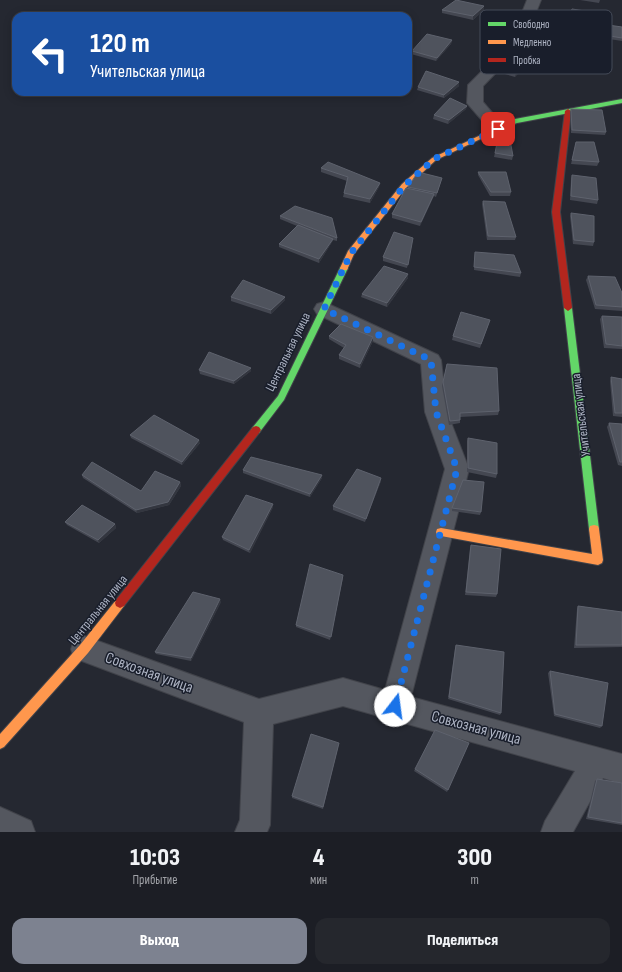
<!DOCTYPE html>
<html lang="ru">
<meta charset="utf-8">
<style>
body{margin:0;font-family:"Sofia Sans Condensed",sans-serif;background:#25272d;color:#f1f3f6;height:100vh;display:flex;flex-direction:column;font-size:15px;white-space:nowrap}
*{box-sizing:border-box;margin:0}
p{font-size:13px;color:#a0a2a7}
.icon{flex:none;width:22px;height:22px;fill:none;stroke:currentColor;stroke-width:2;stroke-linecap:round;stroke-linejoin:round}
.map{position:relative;height:832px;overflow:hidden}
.drawer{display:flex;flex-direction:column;background:#1c1e25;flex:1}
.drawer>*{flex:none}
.guide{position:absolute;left:12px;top:12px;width:400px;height:84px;border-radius:12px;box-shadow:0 2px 10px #0003,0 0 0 1px #3a3c42;background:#1a4fa0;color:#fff;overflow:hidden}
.pin{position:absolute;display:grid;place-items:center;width:34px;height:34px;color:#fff;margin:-17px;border-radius:8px;box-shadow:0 2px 6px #0006}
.me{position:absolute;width:44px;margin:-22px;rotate:15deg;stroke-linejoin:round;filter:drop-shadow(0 0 3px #0008)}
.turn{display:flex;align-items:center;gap:14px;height:84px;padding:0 12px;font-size:18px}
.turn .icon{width:52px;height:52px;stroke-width:2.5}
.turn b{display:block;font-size:28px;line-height:34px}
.eta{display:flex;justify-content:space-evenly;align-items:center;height:68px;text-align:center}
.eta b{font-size:24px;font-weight:800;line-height:28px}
.button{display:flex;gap:8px;margin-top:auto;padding:8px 12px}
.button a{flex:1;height:46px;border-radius:12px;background:#7d8290;color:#fff;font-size:16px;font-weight:800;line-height:46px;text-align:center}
.button a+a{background:#25272d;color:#f1f3f6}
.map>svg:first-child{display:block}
</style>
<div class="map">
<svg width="622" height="832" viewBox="0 0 622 832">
<rect width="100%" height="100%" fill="#252831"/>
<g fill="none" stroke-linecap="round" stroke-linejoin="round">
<defs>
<path id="street" d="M527,0H541L523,45L483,86V102L506,129L504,132L498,134L492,132L467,103L468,85L510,43Z
M324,302L438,355L441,360L447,412L469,469L411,697L622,754V784L603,778L573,832H541L545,821L575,771L343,706L273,724L270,825L267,832H235L240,820L244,722L74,658L71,649L74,640L84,636L259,699L343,678L385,690L445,469L425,412L421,364L317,314L314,309L317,304Z
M0,807L31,821L35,832H0Z"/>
<path id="fast" d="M622,99V103L517,123L502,129L499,127L515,119Z
M344,265L348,268L284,400L259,433H253L251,430L253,427L278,396L340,268Z
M568,305L572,308L599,529L598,532L594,533L590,532L589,529L564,308Z"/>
<path id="slow" d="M502,125L504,126V128L436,160L406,188L354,254L347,270H341L340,268L348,251L402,184L432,158Z
M594,525L598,526L599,529L603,560L602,563L598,565L441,536L437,535L436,532L437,529L441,528L592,554L589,529L590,526Z
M120,598L124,600L125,603L124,606L88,653L4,747L0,749V734L80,645L116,600Z"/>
<path id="jam" d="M568,109L571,111L560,212L572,308L568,311L564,308L552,212L565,111Z
M256,426L259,427L261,430L259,433L124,606L120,608L116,606L115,603L116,600L253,427Z"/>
</defs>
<use href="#street" stroke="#41434a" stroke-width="2"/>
<use href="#fast" stroke="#41434a" stroke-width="2"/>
<use href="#slow" stroke="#41434a" stroke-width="2"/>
<use href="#jam" stroke="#41434a" stroke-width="2"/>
<use href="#street" fill="#54575f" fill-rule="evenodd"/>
<use href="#fast" fill="#63d668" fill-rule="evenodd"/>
<use href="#slow" fill="#ff974d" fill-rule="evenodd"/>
<use href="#jam" fill="#b3261e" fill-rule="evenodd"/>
</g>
<path fill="#444751" d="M580,0H600L599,3Z
M484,6V10L473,20L442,13V10Z
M598,13L595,22L566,21L567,18Z
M608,25L622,27V41L609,39L607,28Z
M531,36L579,43V46L530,40Z
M452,40L451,44L436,61L411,54L412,51Z
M529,61L515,77L498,72L499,69Z
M459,86L444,98L417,90L418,87Z
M467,106L466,109L448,124L433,119L434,115Z
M571,109L606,132L605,135L571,133L570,112Z
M498,138L513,156L512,160L494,157Z
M576,142L599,162L597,166L571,164Z
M321,168L380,183L379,187L370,203L343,197L347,181L321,172Z
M478,172L511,192L510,196H490L478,175Z
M572,175L598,200L597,204L570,200L571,179Z
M442,178L436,197L434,196L420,226L392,218V214L408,187Z
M483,201L516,237L515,240H487L482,204Z
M571,213L594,242L593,246L573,244L570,216Z
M280,216L337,238V241L333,240L332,242L319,263L279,247V244L297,226L280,219Z
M413,238L407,268L383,261V257Z
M475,252L521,273L520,277L474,270Z
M408,274V278L387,307L361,297L362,294Z
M588,276L622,293V311L595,309L586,280Z
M231,297H285V300L271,314L231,301Z
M602,316L622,317V349L604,348L600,319Z
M489,323L480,348L452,340L453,336Z
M329,336L373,341L360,368L339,359V355L344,348L329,339Z
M447,364L499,411L498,415L460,417V423L449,425L442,386Z
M199,370L251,371L234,384L200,374Z
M611,377L622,379V417L613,416L610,381Z
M609,423L622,424V466L618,465L607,427Z
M130,435L200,443L182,465L131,438Z
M468,438L497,474L496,478L467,472V441Z
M243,470L322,475V478L310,497L243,473Z
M82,475L141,491L180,482L181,486L169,505L137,513L83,478Z
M381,478V481L365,522L333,510V506Z
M273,507L250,553L223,540L222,537Z
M452,508L481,512L480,515L452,511Z
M65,522L115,524L116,528L99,543L67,525Z
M471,545L497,594L496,597L465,595L470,548Z
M343,578L330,640L296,627V625Z
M221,602L191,661L156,654L155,652Z
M578,606L622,612V647L574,648L577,609Z
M456,645L501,713L500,715L448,699L455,648Z
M550,671L602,726L600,728L554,716L548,673Z
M339,743L323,809L292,798V796Z
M469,743L447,792L414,771L415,769Z
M597,779L622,783V825L586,819L595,781Z"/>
<path fill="#33363f" d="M484,6V10L473,20V16Z
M452,40L451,44L436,61L437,58Z
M530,58L529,61L515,77L516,73Z
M459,82V86L444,98V95Z
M467,106L466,109L448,124L449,120Z
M380,183L379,187L370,203V199Z
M434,194L433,197L420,226L421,222Z
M333,239L332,242L319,263V259Z
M408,274V278L387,307V303Z
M285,297V300L271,314V310Z
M373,337V341L360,368V364Z
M251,368V371L234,384V381Z
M199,440L200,443L182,465V462Z
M322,475V478L310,497V494Z
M381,478V481L365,522L366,519Z
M180,482L181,486L169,505L137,513L136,510Z
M273,504V507L250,553L249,550Z
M115,524L116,528L99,543L98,540Z
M220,599L221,602L191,661V658Z"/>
<path fill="#4f535d" stroke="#5e626d" d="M456,0L484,6L473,16L442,10Z
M572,9L598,13L596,19L567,18Z
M608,25L622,27V38L610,36Z
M427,34L452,40L437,58L412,51Z
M426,71L459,82L444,95L418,87Z
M450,98L467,106L449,120L434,115Z
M571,109L602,110L606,132L572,130Z
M498,138L510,140L513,156L495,153Z
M576,142H594L599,162L572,160Z
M328,162L380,183L370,199L344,193L348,177L321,168Z
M418,172L442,178L437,193L408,187Z
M478,172H506L511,192H491Z
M572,175L596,178L598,200L571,196Z
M406,188L434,194L421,222L392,214Z
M483,201L505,202L516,237L488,236Z
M295,206L332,218L337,238L280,216Z
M571,213L594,216V242L574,240Z
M298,225L333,239L319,259L279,244Z
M394,232L413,238L408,265L383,257Z
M475,252L514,255L521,273L474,267Z
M384,266L408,274L387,303L362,294Z
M588,276L615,277L622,293V307L596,305Z
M243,280L285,297L271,310L231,297Z
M461,312L490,320L481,344L453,336Z
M602,316L622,317V346L606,344Z
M341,324L373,337L360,364L339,355L346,345L329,336Z
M209,352L251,368L234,381L199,370Z
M447,364L497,368L499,411L460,413V420L450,421L443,382Z
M611,377L622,379V413H615Z
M154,415L199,440L182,462L130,435Z
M609,423L622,424V462H620Z
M468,438L497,443V474L468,468Z
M251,457L322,475L310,494L243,470Z
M92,462L141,491L155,471L180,482L168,502L136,510L82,475Z
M357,469L381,478L366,519L333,506Z
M463,480L484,482L481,512L452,508Z
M246,495L273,504L249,550L222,537Z
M82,505L115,524L98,540L65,522Z
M471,545L501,549L497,594L466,592Z
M310,564L343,575L331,637L296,625Z
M193,592L220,599L191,658L155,652Z
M578,606L622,612V645H576Z
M456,645L504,652L501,713L449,697Z
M550,671L608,683L602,726L555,714Z
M435,730L469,743L448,790L415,769Z
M311,734L339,743L323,807L292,796Z
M597,779L622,783V823L588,817Z"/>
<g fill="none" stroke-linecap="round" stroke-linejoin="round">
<path stroke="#1a73e8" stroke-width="7" stroke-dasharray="0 12.6" d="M395,706L457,469L436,412L431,360L324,309L351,253L404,186L434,159L498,129"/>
</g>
<g text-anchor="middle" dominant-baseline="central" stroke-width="3" stroke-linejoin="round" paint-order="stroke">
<g font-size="13" fill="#adb3c3" stroke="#191e2b">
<text transform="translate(288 352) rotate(-64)">Центральная улица</text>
<text transform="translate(581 415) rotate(-97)">Учительская улица</text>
<text transform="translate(98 610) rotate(-51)">Центральная улица</text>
</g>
<g font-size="16" fill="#adb3c3" stroke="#191e2b">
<text transform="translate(149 673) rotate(20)">Совхозная улица</text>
<text transform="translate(476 728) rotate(15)">Совхозная улица</text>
</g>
</g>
<rect x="480" y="10" width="132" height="64" rx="6" fill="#191e2b" stroke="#454b59" stroke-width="1"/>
<rect x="488" y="22" width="18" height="4" fill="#63d668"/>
<rect x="488" y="40" width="18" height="4" fill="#ff974d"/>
<rect x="488" y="58" width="18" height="4" fill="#b3261e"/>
<g font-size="11" fill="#adb3c3">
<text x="513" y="28">Свободно</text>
<text x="513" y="46">Медленно</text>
<text x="513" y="64">Пробка</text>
</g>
</svg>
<div class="pin" style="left:498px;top:129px;background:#d93025"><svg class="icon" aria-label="arrive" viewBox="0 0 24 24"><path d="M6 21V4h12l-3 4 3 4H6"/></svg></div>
<svg class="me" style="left:395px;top:706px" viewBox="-20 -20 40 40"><circle r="19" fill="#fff"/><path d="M0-13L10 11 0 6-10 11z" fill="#1a73e8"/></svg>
<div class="guide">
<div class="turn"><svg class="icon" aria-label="left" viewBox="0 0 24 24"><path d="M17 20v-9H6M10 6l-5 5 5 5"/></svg><div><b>120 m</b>Учительская улица</div></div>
</div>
</div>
<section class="drawer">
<div class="eta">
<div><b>10:03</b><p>Прибытие</p></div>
<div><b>4</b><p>мин</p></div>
<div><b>300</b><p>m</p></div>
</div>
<div class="button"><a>Выход</a><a>Поделиться</a></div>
</section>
